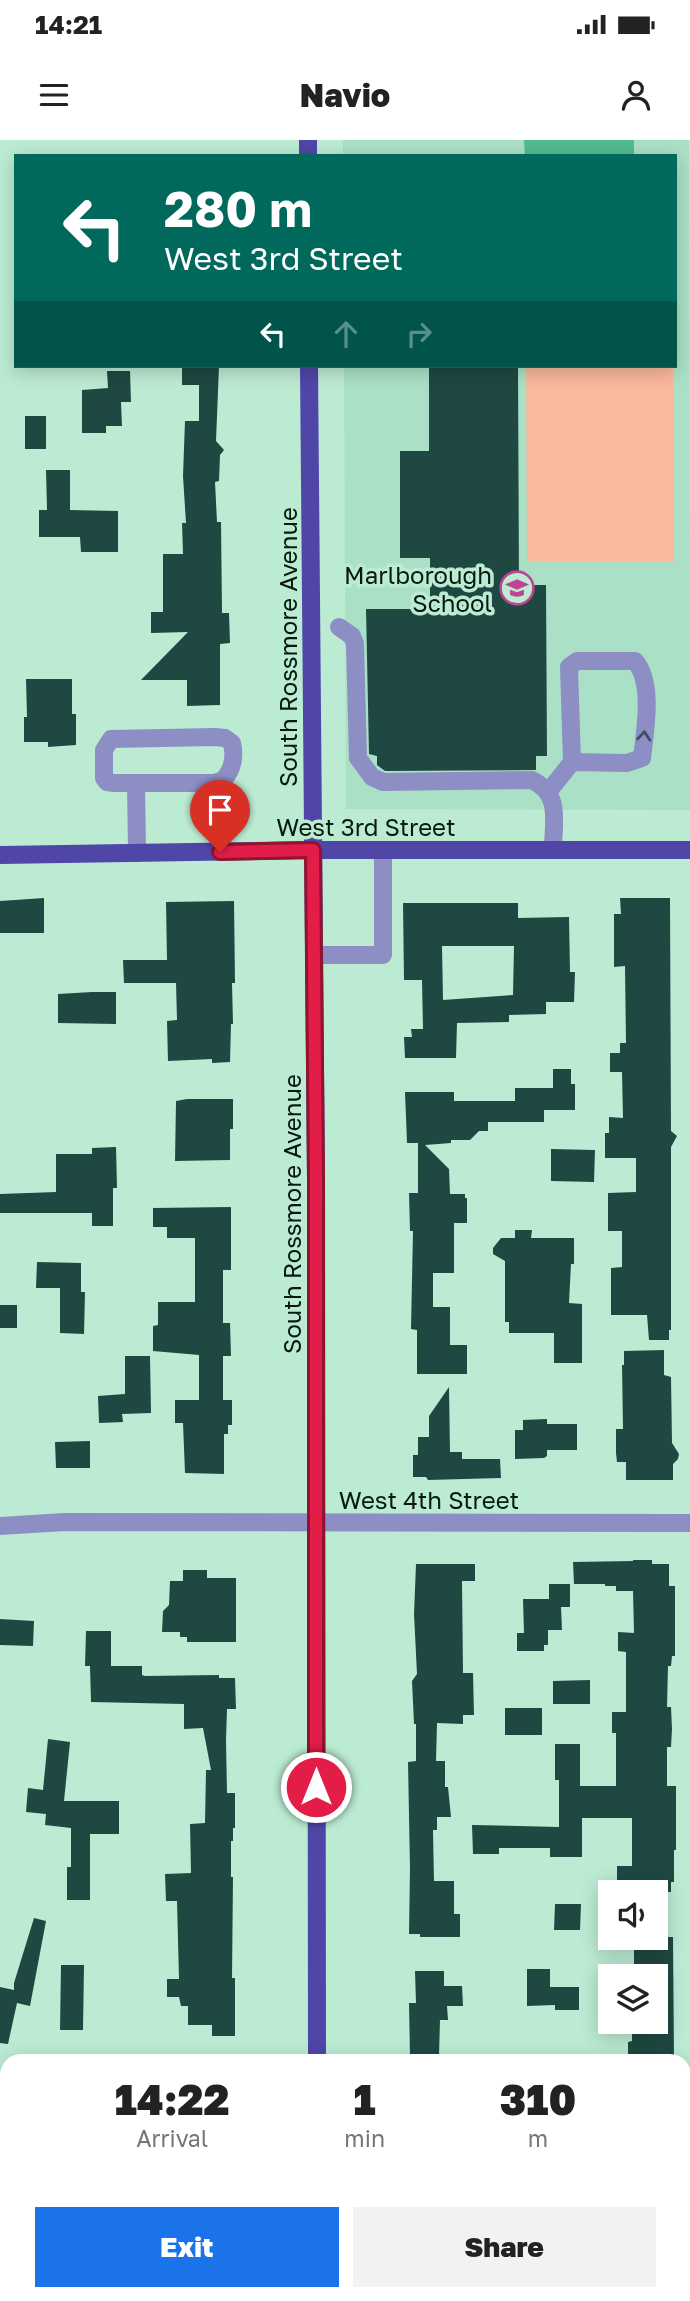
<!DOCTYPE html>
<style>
body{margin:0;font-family:"Golos Text",sans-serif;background:#f2f2f2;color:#222;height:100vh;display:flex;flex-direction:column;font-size:26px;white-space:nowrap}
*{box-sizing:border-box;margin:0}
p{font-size:23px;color:#767676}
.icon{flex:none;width:38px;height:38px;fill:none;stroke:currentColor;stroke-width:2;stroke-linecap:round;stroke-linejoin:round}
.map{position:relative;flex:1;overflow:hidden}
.panel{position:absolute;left:0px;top:1914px;width:691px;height:247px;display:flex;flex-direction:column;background:#fff;border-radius:21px 21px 0 0;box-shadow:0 4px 18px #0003}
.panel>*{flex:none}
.banner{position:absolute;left:14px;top:14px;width:663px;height:214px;border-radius:0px;box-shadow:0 4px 18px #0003;background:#00695c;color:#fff;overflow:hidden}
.tools{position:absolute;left:598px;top:1740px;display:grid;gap:14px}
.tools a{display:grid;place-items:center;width:70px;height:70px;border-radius:0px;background:#fff;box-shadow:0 4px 18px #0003;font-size:35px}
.pin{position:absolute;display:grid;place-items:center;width:60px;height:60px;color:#fff;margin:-72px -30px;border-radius:50% 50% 50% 0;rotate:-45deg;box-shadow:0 0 7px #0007}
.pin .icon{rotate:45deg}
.me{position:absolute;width:77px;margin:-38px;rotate:0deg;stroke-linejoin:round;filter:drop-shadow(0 0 5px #0008)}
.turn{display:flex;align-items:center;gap:24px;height:147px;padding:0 35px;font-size:32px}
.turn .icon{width:91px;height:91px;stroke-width:2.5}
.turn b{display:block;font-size:49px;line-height:60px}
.lanes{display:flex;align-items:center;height:66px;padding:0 35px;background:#0003;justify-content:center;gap:35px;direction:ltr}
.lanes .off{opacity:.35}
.eta{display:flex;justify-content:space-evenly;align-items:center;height:119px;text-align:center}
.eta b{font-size:42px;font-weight:800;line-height:49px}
.cta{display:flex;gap:14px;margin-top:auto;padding:14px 35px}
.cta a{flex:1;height:80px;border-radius:0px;background:#1a73e8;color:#fff;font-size:28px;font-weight:800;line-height:80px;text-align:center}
.cta a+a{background:#f2f2f2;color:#222}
.status{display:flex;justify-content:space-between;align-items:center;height:49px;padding:0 35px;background:#fff;direction:ltr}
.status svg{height:19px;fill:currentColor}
header{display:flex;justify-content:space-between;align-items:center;height:91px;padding:0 35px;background:#fff;font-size:32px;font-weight:800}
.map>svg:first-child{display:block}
</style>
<div class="status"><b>14:21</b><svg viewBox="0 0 49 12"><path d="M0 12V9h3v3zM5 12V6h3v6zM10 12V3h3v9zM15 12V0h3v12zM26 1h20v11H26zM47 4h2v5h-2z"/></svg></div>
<header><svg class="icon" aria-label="menu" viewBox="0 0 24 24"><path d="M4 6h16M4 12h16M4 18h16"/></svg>Navio<svg class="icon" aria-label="person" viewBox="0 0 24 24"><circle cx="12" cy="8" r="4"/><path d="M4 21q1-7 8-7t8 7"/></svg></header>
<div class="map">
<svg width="690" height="2161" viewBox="0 0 690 2161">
<rect width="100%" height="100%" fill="#bcebd3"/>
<path fill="#aae1c6" d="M343,0H689L690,670L346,669L344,226H676V16H343Z"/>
<path fill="#fab89d" d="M526,226H673L674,421H527Z"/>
<path fill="#52bb8f" d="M524,0H634V16H525Z"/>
<path fill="#1f4842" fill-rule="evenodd" d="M182,226H219L216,301L224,310L220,315L219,341L215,342L217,382H221L222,473H229L230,503L220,504V565L187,566V540H141L188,492L151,493V472H163V414H183L182,383H186L183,336L185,281H199V245H182Z
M429,226H518L519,445H546L547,616H536V630L385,631L377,625V616L369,614L366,469H430V418H400V311H429Z
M107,231H130L131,262H121L122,286H106V293H82V250L108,248Z
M25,276H46V309H25Z
M46,330H70V370L118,371V412H81L80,397H39V370H47Z
M26,539H72V574H76V605L48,607V602H24V577H27Z
M44,758V793H0V761Z
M620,758H670L671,991L677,996L671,1007V1190H669V1200H649L647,1175H611V1128L622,1127V1091H608V1053L636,1052V1018H605V993H609V977L623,978L622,932H610V913H620V903H626L625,826L614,827V774H621Z
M234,761L235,843H232L233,884H231L230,922L212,923V919L168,921L167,881L177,880L176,843H124L123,820H167L166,762Z
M403,763H518V778L569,777L570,832H575L574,862H546V874L509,875V882L457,883L456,918H405L404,897H412L411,889H423L422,840H404ZM442,806H514L513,855L443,860Z
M92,852H116V884L58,883V854Z
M553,929H571V944H575V970H544V982H488V991H479L470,1000H451V1003L425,1005L449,1029L450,1054H465V1058H467V1083H454V1133H433V1167H450V1205H467V1234H417V1190L411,1189L413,1091H410L409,1053H418V1003H407L405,952H454V961H515V948H553Z
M187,959H233V989H230V1020L175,1021L176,961Z
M116,1007L117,1048H113V1086H92V1073H0V1054L56,1052V1014H92V1008Z
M551,1009L595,1010L594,1042L551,1041Z
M231,1067V1130H223V1183H230L231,1216H223V1260H232V1285H228V1294H224V1334L185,1333L183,1283H175V1260H199V1215L153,1211V1186L158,1185V1162H195V1098H167V1087H153V1068Z
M515,1090H532L531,1098H574V1124H571L569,1163L582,1164V1223H554V1193H509V1182H505V1121L493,1114V1108L501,1098H515Z
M37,1122L81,1123V1152H85L84,1194L60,1193V1148H36Z
M0,1165H17V1188H0Z
M664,1210V1235L671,1237L672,1303L679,1314L678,1319L673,1324V1340H626V1322H617L616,1313V1289H623L622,1225H624V1211Z
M125,1216H150L151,1273L122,1274L123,1282L99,1283L98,1256L125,1254Z
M449,1247L450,1312H462V1319H500L501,1338L428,1340L426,1337H413V1315H418V1297H429V1276Z
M547,1279V1284H577V1310H547V1316L544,1318L515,1319V1290H523V1280Z
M90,1301V1328H56L55,1302Z
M633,1420H652V1424H669V1446H675V1516H672L671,1526H668L667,1567H671L672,1589L671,1607H667V1646H676V1710H674V1742H671V1752H617V1726H632V1678H582V1717H550V1708H499V1714H473L472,1685L559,1687V1640H555V1604H580V1646H616V1593H612V1572H626V1512L618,1511V1492L634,1493L633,1451H616V1446H605V1444H574L573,1422L633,1421Z
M416,1424H475V1441H462L463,1533H473L474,1575H463V1584L437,1583L436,1621H445V1647H448L451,1677H437V1690H433L434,1741H454V1774H460V1797H420V1794H409L410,1729L408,1622L416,1621V1584H414L412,1541L417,1534L414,1474Z
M183,1430H207V1438H236V1502H187V1497H180V1492H162L163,1471L169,1465L170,1441H183Z
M549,1444H570V1467H561L562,1490H548V1505H544V1511H517V1493H524L523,1459H549Z
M0,1479L34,1481L33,1506L0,1505Z
M86,1491H111V1526H142V1535L145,1536L219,1535V1538H235L236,1569H227L226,1600L227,1653H235V1688H233V1701H231V1737H233L232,1838H235V1896H212V1885H188V1866H181L179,1857H167V1839H179L177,1761H166L165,1734L191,1733L190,1684L205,1683L206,1630H211L203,1588L184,1589V1564L91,1562L90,1526H85Z
M590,1540V1564H553V1541Z
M505,1568H542V1595H505Z
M48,1599L70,1602L64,1661H119V1694H90V1760H67V1727H71V1688L45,1685L46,1674L26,1672L28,1648L43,1650Z
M555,1764H581L580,1790H554Z
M34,1778L46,1781L30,1866L17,1863L8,1904L0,1903V1847L14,1850V1843Z
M636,1797H673L674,1922H628V1902L632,1901V1883H656V1836H638V1831L634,1829V1799Z
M61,1825H84L83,1890H60Z
M527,1829H550V1847H579V1870H555V1865L527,1866Z
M415,1831H444V1846H462L463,1866H447L448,1880H440L439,1916H410L409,1863H416Z"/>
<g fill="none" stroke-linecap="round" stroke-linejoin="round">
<path stroke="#8d8ec4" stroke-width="18" d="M339,487L352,496L355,504L358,618L372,637L383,642L532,640C562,655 553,681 553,710
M215,597L225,598L232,603C235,616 233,630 223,640L215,643H114L107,642L104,638V610L111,599Z
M136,643L137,713
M549,651L572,622L627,623L642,618C645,591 654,543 635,521H577L569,527L572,622
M314,815H383V710
M0,1386L64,1382L690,1383
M0,2055H7
M684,2056H690"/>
<path stroke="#5046a8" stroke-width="18" d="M308,0V16
M309,226L316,1039L317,1922
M0,715L312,710H690
M304,2161L306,2154"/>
</g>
<defs><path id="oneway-chevron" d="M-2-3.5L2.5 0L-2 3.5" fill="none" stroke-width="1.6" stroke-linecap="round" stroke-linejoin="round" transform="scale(1.75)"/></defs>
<use stroke="#434e62" href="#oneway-chevron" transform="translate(644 596) rotate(-85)"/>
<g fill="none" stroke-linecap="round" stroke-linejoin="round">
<defs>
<path id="route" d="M220,712L313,710L316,1038V1647"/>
</defs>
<use href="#route" stroke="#92132f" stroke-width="18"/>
<use href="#route" stroke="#e11d48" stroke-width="12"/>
</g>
<defs>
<symbol id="school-ring" viewBox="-11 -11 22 22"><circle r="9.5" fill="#bcebd3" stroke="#be4395" stroke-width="1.5"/><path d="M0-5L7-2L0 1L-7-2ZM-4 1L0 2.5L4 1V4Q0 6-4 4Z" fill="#be4395"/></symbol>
</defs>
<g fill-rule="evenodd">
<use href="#school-ring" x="498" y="429" width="38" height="38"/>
</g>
<g text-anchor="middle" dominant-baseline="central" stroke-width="7" stroke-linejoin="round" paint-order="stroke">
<g font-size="24" fill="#071911" stroke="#bcebd3" text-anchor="end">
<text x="492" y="434">Marlborough<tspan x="492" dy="28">School</tspan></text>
</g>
<g font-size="24" fill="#071911" stroke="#bcebd3">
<text transform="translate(287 507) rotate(-90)">South Rossmore Avenue</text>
<text x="366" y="686">West 3rd Street</text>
<text transform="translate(291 1074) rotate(-90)">South Rossmore Avenue</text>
<text x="429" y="1359">West 4th Street</text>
</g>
</g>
</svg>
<div class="tools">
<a><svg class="icon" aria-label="sound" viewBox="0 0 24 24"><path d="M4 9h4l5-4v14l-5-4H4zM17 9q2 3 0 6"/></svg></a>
<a><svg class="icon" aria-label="layers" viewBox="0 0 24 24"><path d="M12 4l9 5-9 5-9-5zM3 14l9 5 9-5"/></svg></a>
</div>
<div class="pin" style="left:220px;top:712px;background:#d93025"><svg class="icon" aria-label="arrive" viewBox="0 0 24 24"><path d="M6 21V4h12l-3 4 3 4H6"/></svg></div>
<svg class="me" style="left:316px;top:1647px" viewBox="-20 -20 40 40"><circle r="17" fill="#e11d48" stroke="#fff" stroke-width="3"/><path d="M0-11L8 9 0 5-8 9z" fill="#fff"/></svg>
<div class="banner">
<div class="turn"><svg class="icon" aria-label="left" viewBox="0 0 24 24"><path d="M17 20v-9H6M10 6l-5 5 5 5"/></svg><div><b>280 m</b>West 3rd Street</div></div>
<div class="lanes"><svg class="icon" aria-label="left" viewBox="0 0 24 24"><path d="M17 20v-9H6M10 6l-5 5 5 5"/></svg><svg class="icon off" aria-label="ahead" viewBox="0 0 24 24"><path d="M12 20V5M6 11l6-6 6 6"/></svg><svg class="icon off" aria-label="right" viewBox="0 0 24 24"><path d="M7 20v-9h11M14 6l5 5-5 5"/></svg></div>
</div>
<section class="panel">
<div class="eta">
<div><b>14:22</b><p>Arrival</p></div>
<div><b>1</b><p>min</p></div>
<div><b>310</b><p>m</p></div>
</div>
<div class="cta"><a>Exit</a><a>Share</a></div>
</section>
</div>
